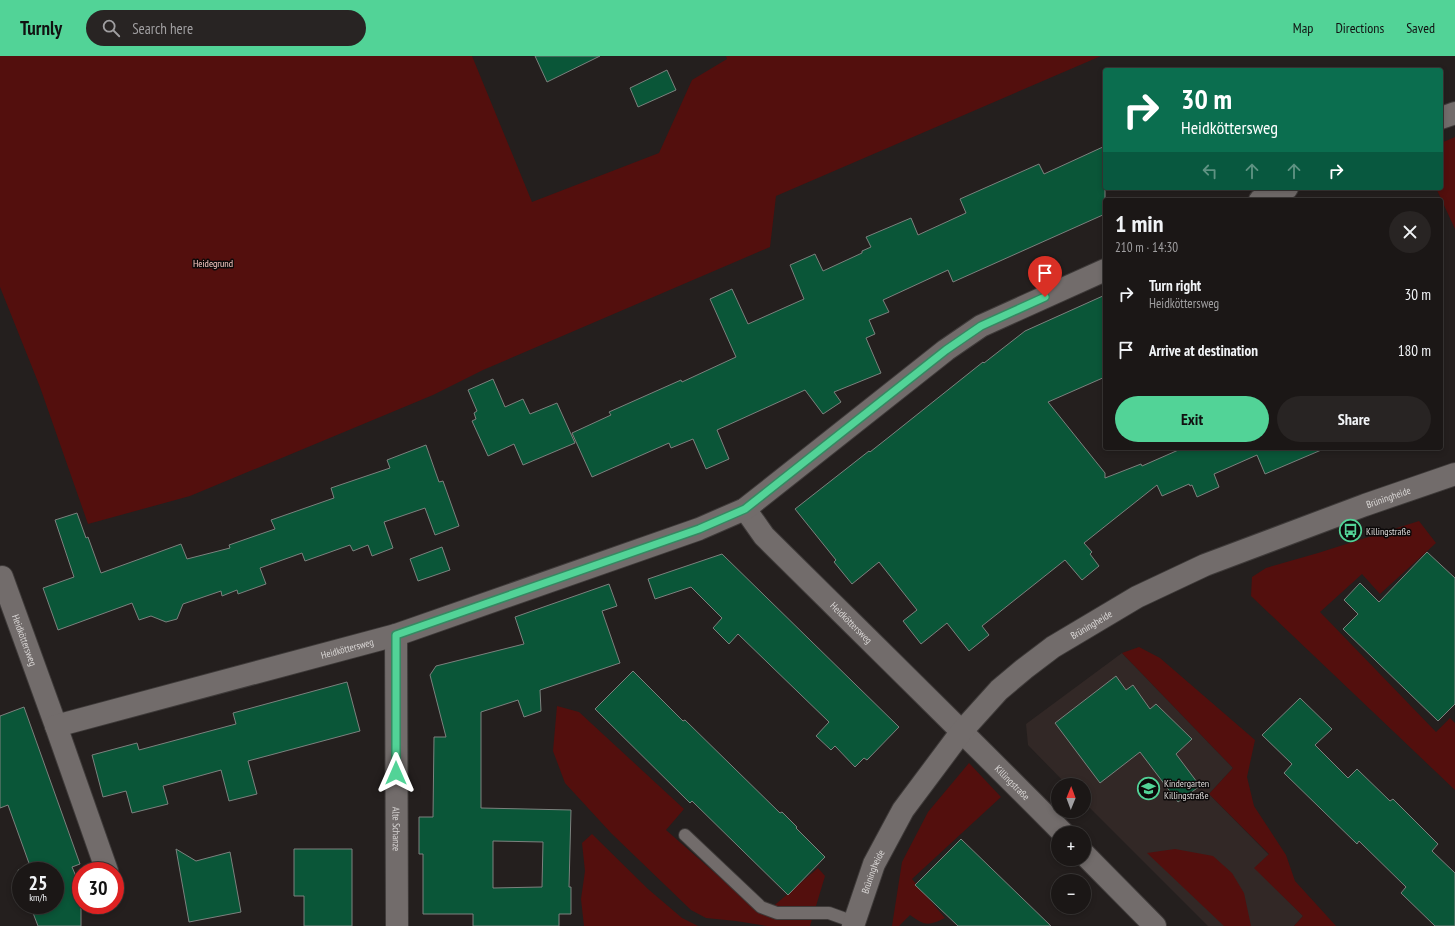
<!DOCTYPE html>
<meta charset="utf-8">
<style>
body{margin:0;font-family:"PT Sans Narrow",sans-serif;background:#282423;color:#f1f3f6;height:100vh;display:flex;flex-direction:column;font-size:15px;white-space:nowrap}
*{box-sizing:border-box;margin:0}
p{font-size:13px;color:#a09fa1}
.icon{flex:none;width:22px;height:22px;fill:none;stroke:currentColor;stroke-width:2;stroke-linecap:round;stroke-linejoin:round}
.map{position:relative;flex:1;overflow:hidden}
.details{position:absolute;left:1103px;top:142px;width:340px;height:252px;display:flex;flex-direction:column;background:#1b1716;border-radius:4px;box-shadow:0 2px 6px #0003,0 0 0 1px #393635}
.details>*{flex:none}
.guide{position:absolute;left:1103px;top:12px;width:340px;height:122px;border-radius:4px;box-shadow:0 2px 6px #0003,0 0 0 1px #393635;background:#0b6e4f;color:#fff;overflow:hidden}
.needle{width:26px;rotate:1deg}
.buttons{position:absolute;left:1051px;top:722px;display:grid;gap:8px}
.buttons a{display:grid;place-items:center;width:40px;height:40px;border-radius:50%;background:#1b1716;box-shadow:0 2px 6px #0003,0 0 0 1px #393635;font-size:20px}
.speed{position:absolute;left:12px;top:806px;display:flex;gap:8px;font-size:20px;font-weight:700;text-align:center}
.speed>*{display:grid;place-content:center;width:52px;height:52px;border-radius:50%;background:#1b1716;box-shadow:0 2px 6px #0003,0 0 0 1px #393635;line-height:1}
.speed small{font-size:10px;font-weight:400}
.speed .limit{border:6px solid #d22;background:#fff;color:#111}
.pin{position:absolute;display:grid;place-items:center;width:34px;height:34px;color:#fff;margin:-41px -17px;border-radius:50% 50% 50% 0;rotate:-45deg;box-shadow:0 0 4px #0007}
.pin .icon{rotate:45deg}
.me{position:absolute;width:44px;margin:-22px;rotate:0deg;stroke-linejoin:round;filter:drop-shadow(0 0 3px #0008)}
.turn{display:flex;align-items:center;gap:14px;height:84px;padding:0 12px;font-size:18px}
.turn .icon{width:52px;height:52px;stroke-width:2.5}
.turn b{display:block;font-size:28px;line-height:34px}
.lanes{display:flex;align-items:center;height:38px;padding:0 12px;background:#0003;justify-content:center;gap:20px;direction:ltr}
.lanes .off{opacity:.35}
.round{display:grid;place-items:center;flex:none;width:42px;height:42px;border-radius:21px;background:#282423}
.summary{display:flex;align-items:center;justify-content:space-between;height:68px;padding:0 12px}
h1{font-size:24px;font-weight:700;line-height:30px}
.button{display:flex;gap:8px;margin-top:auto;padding:8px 12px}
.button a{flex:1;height:46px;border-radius:24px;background:#52d397;color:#111;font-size:16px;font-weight:700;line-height:46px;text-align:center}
.button a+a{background:#282423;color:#f1f3f6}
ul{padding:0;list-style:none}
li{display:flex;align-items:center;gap:12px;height:56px;padding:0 12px}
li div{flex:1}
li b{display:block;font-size:15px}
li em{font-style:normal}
header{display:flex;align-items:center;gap:24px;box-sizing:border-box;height:56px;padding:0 20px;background:#52d397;color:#111}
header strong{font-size:19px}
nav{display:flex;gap:22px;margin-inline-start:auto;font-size:14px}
.search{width:280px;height:36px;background:#282423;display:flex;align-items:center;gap:10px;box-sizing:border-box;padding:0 14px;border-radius:22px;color:#a09fa1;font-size:15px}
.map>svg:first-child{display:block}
</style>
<header>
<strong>Turnly</strong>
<div class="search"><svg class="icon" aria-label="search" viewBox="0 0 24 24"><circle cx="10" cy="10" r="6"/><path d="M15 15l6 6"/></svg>Search here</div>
<nav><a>Map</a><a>Directions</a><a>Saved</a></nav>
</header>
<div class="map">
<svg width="1455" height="870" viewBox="0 0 1455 870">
<rect width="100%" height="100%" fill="#241f1e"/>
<path fill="#322826" d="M1122,597L1233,712L1209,738L1269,799L1255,812L1303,860L1294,870H1208L1084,746V729H1067L1028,689L1026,668Z"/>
<path fill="#530f0d" d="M0,0H472L532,146L659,97L692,24L727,3L726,0H1101L776,140L770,191L483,314L433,339L190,440L88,468L40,331L0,231Z
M1455,81V173L1436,132H1441V87Z
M1419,465L1436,487L1380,538L1362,518L1320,556L1436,676L1450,662L1455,667V734L1251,540L1252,521L1266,512L1318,497Z
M1139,591L1160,602L1255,684L1247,721L1254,750L1286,799L1295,825L1336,870H1294L1303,860L1254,812L1269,798L1209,738L1233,712L1122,597Z
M557,650L579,656L684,753L666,774L763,859L818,812L825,820L810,870H767L736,865L706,862L691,854L611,777L565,727L553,695Z
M969,707L1001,741L912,823L945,862C928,870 925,870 910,859L899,870H892L902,806L928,756Z
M592,778L648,833L682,862L698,870H711H584L581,843L585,815L582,787Z
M1175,793L1213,800L1232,817L1244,837L1251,870H1224L1147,797Z"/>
<path fill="#0a5638" stroke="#7c817e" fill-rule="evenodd" d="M535,0H600L547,26Z
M667,14L676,34L638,51L630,32Z
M1105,90V158L953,226L948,214L883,244L889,256L869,264L875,278L866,282L881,317L834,336L841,346L823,358L805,334L717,374L729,403L706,413L693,383L671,392L669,387L592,421L572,377L611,359L609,356L681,324L682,326L736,301L710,243L732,233L748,268L804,243L790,209L815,198L823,215L862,197V195L871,191L866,181L911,162L918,179L966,157L960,143L1039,108L1044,118Z
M1105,239V321L1048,346L1105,417V422L1141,408L1142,410L1183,392H1326L1265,418L1257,399L1214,418L1219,431L1197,441L1192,429L1190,430L1189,428L1162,440L1157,429L1084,487L1092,496L1090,498L1099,510L1082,524L1065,504L982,570L989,579L969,595L947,567L921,588L903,565L917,554L879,506L852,528L834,506L836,504L795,453L869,395L870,396L889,381L983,306L984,307L1025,275Z
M493,323L505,351L523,343L530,358L557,347L575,387L523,409L514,388L488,400L472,365L476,363L474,357L477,355L468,334Z
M426,389L439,426L443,425L459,470L435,479L425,452L384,466L393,492L372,500L368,489L353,495L350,489L305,505L302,497L260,512L266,528L238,538L237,534L222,540L221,535L183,548L177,563L166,566L151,560L139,564L132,547L58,574L43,532L74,521L55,464L77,457L86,482L88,481L101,517L181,488L187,503L230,492L229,489L275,473L271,464L334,442L331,432L390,412L387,404Z
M442,491L450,514L418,525L410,503Z
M1427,496L1455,522V648L1438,665L1343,573L1358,558L1344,544L1360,527L1379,546Z
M722,498L899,671L867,704L864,702L855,711L835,690L831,694L816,680L829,666L738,578L729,588L713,572L722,562L691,531L655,543L648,523Z
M609,528L617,550L602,555L620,607L540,634L541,655L524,661L518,644L481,656V752L571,754L569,831H571V858H559V870H473V858H423V798H419V761H433L434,681H446L430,619L436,610L524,588L515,561ZM493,785L543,786L542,831L493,832Z
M633,615L683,665L685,664L780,757L782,756L797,771L796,772L825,801L788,839L692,745L690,747L595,653Z
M1116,620L1126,634L1133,629L1150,653L1156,648L1192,683L1176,698L1200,730L1178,746L1140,696L1100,727L1055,667Z
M347,626L360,675L248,705L257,738L229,745L221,714L163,730L168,748L132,757L126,735L103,741L92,699L137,687L139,694L236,668L233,657Z
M1300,642L1332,673L1315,689L1348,722L1357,713L1390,745L1393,743L1438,788L1432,795L1455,817V870H1435L1401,837L1406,831L1359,785L1357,788L1284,717L1292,708L1262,679Z
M24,651L80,808L72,811L81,832V870H38L30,849H55V815H21V823L18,814L30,810L8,749L0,752V660Z
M961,783L1051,870H958L915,829Z
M176,793L196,805L230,796L241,856L189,866Z
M294,793H352V870H304V840H294Z"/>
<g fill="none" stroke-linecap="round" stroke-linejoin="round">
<defs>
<path id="lane" d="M685,779L761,851L777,857H829L854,866"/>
<g id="street">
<path d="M1441,62L1455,57"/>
<path d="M1260,144L1287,132"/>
<path id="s1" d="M745,453L764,480C864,579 964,677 1063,777"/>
<path id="s2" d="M2,521L56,670"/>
<path id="s3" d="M396,579L397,870"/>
<path d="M1084,798L1155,870"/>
<path id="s4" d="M107,815L56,670L396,579L699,473L745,453L946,294L981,270L1105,214"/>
<path id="s5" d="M853,870L874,808L903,754L962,675L999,634L1024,613L1053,591L1137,541L1205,509L1365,449L1455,418"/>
</g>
</defs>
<use href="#lane" stroke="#3e3a39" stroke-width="14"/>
<use href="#street" stroke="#3e3a39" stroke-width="24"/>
<use href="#lane" stroke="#726c6b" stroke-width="12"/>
<use href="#street" stroke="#726c6b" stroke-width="22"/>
</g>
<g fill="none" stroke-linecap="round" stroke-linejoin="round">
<defs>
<path id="route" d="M396,717V579L699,473L745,453L946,294L981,270L1045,241"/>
</defs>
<use href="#route" stroke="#358962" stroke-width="10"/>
<use href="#route" stroke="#52d397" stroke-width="7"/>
</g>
<defs>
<symbol id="bus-ring" viewBox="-11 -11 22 22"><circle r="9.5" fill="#0c0909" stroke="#52d397" stroke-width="1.5"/><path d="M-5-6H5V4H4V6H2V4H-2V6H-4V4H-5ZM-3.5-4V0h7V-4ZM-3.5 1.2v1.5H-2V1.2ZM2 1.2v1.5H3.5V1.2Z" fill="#52d397"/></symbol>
<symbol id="school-ring" viewBox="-11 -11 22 22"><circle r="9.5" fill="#0c0909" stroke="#52d397" stroke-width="1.5"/><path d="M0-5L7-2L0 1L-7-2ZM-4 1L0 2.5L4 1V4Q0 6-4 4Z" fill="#52d397"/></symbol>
</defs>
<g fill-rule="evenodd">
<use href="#bus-ring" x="1338" y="462" width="25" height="25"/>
<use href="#school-ring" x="1136" y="720" width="25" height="25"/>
</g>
<g text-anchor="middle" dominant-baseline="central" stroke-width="3" stroke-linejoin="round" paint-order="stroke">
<g font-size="10" fill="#facac3" stroke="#0c0909">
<text x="213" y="207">Heidegrund</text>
</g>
<g font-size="10" fill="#dad7d6" stroke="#0c0909">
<text stroke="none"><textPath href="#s5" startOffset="718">Brüningheide</textPath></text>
<text stroke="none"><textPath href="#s1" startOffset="156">Heidköttersweg</textPath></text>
<text stroke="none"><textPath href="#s5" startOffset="394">Brüningheide</textPath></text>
<text stroke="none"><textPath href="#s2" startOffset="67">Heidköttersweg</textPath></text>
<text stroke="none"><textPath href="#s4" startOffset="455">Heidköttersweg</textPath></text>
<text stroke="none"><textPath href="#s1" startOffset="383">Killingstraße</textPath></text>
<text stroke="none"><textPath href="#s3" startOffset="194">Alte Schanze</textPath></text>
<text stroke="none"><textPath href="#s5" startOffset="58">Brüningheide</textPath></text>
</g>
<g font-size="10" fill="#dad7d6" stroke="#0c0909" text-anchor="start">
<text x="1366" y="475">Killingstraße</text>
<text x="1164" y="727">Kindergarten<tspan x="1164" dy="12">Killingstraße</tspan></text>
</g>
</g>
</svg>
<div class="buttons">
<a><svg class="needle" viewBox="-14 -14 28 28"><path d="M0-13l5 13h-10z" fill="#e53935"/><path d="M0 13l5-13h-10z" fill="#a09fa1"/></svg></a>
<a>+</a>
<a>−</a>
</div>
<div class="speed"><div>25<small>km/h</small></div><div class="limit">30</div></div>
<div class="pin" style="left:1045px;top:241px;background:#d93025"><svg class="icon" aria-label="arrive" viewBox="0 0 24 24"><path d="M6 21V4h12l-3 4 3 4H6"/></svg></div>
<svg class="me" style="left:396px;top:717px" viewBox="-20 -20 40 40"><path d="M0-17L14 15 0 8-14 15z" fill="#52d397" stroke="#fff" stroke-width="4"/></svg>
<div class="guide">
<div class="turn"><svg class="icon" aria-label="right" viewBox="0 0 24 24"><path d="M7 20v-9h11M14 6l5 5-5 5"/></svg><div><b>30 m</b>Heidköttersweg</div></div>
<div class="lanes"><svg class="icon off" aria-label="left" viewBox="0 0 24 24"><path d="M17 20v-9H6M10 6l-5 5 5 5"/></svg><svg class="icon off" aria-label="ahead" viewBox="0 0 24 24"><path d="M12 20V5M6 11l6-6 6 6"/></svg><svg class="icon off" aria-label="ahead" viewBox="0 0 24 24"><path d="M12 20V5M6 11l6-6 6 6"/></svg><svg class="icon" aria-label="right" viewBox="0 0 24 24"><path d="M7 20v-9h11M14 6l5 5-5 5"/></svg></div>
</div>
<section class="details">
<div class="summary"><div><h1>1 min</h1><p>210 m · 14:30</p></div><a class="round"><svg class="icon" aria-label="close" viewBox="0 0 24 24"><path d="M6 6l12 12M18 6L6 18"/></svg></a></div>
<ul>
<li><svg class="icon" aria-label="right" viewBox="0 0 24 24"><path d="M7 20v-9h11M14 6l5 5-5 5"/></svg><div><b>Turn right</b><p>Heidköttersweg</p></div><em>30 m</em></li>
<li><svg class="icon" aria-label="arrive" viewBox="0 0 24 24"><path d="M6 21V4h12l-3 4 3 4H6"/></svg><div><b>Arrive at destination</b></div><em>180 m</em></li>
</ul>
<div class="button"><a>Exit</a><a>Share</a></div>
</section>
</div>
